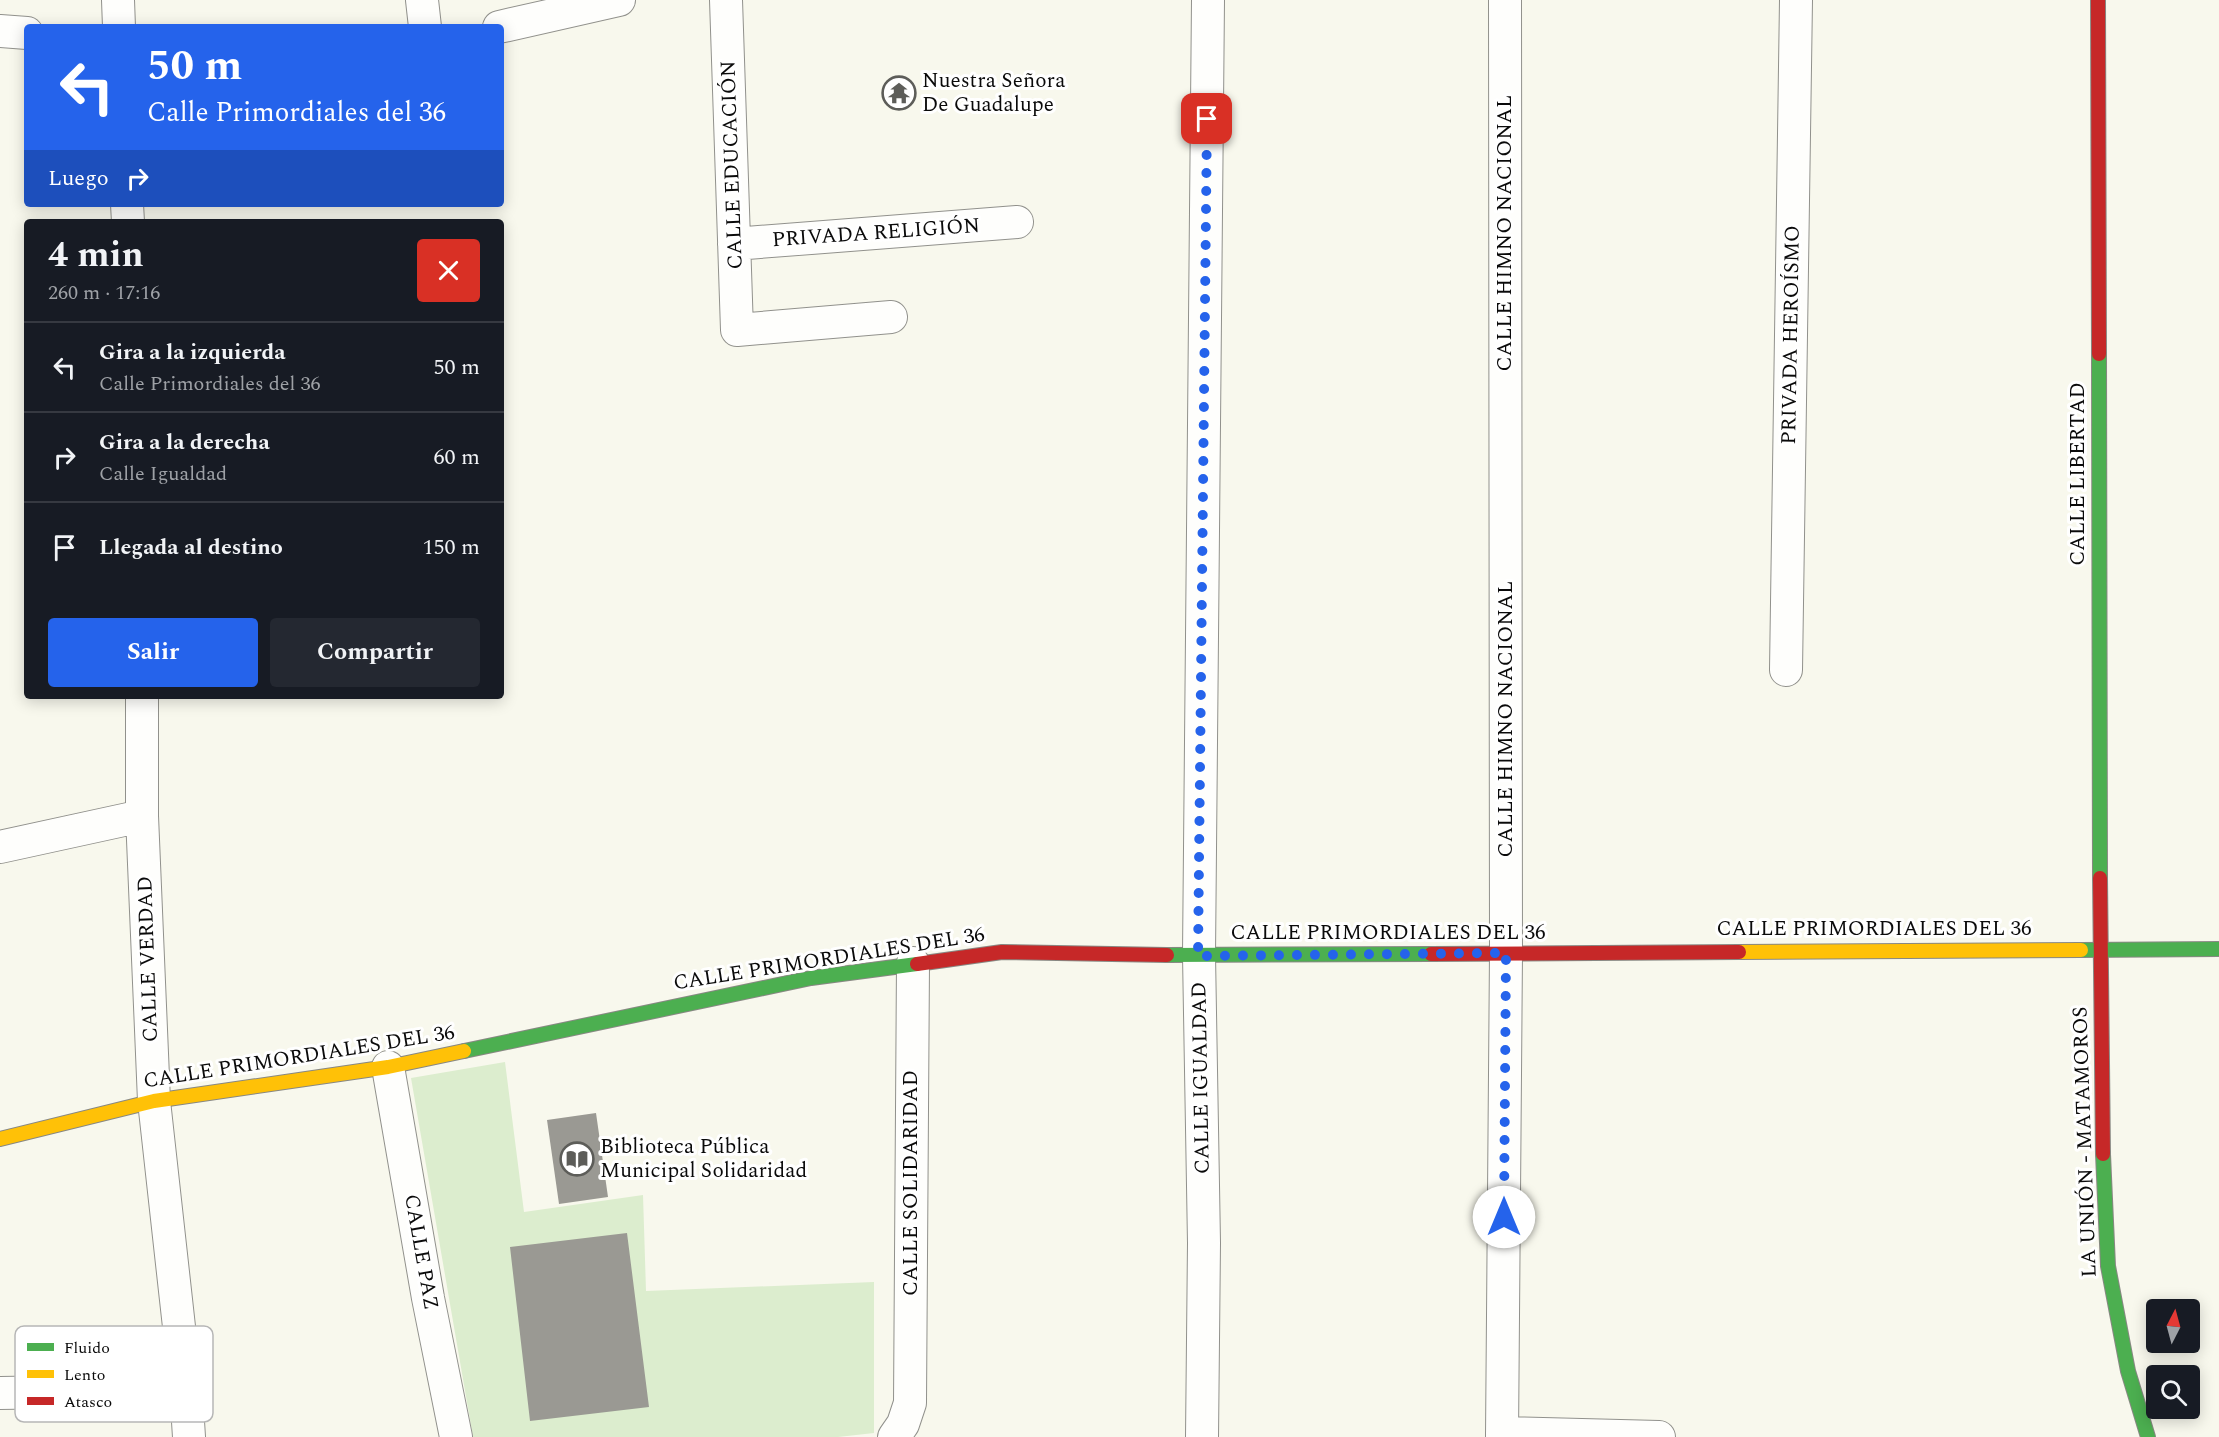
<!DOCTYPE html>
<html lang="es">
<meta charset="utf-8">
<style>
body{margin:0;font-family:Spectral,serif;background:#242831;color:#f1f3f6;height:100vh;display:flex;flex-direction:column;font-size:22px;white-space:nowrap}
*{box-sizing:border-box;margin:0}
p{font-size:20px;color:#9ea1a6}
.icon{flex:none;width:33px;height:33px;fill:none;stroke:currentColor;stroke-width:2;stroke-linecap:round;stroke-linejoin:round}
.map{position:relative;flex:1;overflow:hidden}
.drawer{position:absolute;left:24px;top:219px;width:480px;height:480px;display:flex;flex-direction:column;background:#171b24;border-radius:6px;box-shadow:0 3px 15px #0003}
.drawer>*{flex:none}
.guide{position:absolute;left:24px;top:24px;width:480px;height:183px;border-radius:6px;box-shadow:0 3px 15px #0003;background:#2563eb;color:#fff;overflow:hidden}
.needle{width:39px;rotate:6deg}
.buttons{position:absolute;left:2146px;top:1299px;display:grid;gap:12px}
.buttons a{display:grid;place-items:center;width:54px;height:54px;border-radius:6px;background:#171b24;box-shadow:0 3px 15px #0003;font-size:30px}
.pin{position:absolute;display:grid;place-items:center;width:51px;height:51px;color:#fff;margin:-26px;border-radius:12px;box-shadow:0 3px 9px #0006}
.me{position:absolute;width:66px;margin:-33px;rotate:0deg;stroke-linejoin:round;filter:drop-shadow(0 0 4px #0008)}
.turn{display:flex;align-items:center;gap:21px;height:126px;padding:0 24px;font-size:27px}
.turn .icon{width:78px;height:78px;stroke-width:2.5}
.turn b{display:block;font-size:42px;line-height:51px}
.then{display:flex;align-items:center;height:57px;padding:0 24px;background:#0003;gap:12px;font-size:22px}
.round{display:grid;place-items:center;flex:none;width:63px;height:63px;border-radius:6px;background:#242831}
.headline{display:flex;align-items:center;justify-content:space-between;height:102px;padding:0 24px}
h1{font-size:36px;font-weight:700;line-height:45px}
.cta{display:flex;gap:12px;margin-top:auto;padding:12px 24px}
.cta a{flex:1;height:69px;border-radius:6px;background:#2563eb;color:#fff;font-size:24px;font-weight:700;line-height:69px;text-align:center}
.cta a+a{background:#242831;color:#f1f3f6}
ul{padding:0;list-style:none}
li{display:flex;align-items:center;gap:18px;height:90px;padding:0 24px;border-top:2px solid #363941}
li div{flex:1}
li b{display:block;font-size:22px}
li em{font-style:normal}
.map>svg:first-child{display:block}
</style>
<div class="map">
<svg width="2219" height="1437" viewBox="0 0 2219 1437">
<rect width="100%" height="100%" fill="#f8f8ed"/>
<path fill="#dcedce" d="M505,1062L524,1212L643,1195L646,1291L874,1282V1433L838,1437H473L411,1078Z"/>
<path fill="#9a9993" d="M596,1113L608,1197L559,1204L547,1120Z
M627,1233L649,1407L530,1421L510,1247Z"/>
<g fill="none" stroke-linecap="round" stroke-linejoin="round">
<defs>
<path id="street" d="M118,0L119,27
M422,0L425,27
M726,0L737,330L891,317
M499,27L619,0
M0,31L27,33
M127,204L128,222
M734,244L1017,222
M1786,670L1796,0
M142,696V816L154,1101L186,1390L189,1437
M0,847L142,816
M388,1067L428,1298L456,1437
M0,1393L186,1390
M1502,1433L1659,1437
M894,1437L903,1424L910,1403L913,963
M1202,1437L1204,1243L1199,955L1208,0
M1502,1437L1506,953L1505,0"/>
<path id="fast" d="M2099,354L2100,878
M2081,950L2219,949
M1167,955L1431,954
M464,1051L811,978L917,964
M2103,1154L2108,1266L2128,1371L2148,1437"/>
<path id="slow" d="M1739,952L2081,950
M0,1139L154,1101L388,1067L464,1051"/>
<path id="jam" d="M2098,0L2099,354
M2100,878L2103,1154
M1431,954L1739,952
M917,964L1002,952L1167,955"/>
</defs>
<use href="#street" stroke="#91918c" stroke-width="34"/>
<use href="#fast" stroke="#888883" stroke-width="16"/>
<use href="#slow" stroke="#888883" stroke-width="16"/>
<use href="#jam" stroke="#888883" stroke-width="16"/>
<use href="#street" stroke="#fefefc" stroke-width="32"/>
<use href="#fast" stroke="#4caf50" stroke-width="14"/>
<use href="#slow" stroke="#ffc107" stroke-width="14"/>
<use href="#jam" stroke="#c62828" stroke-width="14"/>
</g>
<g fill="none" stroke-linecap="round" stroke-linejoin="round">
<path stroke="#2563eb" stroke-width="10" stroke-dasharray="0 18" d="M1207,119L1198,956L1506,953L1504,1217"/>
</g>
<defs>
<symbol id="temple-ring" viewBox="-11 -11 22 22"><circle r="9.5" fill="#fff" stroke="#5d5d59" stroke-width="1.5"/><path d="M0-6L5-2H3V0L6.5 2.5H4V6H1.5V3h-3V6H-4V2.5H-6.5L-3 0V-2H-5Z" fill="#5d5d59"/></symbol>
<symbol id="library-ring" viewBox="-11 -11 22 22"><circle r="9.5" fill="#fff" stroke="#5d5d59" stroke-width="1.5"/><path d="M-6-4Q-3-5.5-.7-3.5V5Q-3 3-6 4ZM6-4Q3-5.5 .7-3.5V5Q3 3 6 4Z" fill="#5d5d59"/></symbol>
</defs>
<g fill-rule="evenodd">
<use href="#temple-ring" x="880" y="74" width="38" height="38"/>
<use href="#library-ring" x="558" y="1140" width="38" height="38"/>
</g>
<g text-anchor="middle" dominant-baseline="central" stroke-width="6" stroke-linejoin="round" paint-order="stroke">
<g font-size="21" fill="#0a0a0a" stroke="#fff" text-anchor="start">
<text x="922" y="81">Nuestra Señora<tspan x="922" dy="24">De Guadalupe</tspan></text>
<text x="600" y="1147">Biblioteca Pública<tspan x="600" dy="24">Municipal Solidaridad</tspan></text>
</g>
<g font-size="21" fill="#0a0a0a" stroke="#fff">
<text transform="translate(732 165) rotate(-92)">CALLE EDUCACIÓN</text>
<text transform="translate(876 233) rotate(-4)">PRIVADA RELIGIÓN</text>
<text transform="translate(1505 233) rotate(-90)">CALLE HIMNO NACIONAL</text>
<text transform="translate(1791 335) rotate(-89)">PRIVADA HEROÍSMO</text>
<text transform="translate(2078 474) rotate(-90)">CALLE LIBERTAD</text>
<text transform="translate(1506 719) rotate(-90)">CALLE HIMNO NACIONAL</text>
<text x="1874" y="929">CALLE PRIMORDIALES DEL 36</text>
<text x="1388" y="933">CALLE PRIMORDIALES DEL 36</text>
<text transform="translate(148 959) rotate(-92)">CALLE VERDAD</text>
<text transform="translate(829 959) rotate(-9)">CALLE PRIMORDIALES DEL 36</text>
<text transform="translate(299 1057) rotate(-9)">CALLE PRIMORDIALES DEL 36</text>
<text transform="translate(1201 1078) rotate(-91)">CALLE IGUALDAD</text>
<text transform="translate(2085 1142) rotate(-92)">LA UNIÓN - MATAMOROS</text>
<text transform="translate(911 1183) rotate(-90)">CALLE SOLIDARIDAD</text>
<text transform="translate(421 1252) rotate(80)">CALLE PAZ</text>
</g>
</g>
<rect x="15" y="1326" width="198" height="96" rx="9" fill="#fff" stroke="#b6b6b6" stroke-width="1.5"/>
<rect x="27" y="1343" width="27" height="8" fill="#4caf50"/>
<rect x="27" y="1370" width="27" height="8" fill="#ffc107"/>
<rect x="27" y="1397" width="27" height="8" fill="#c62828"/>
<g font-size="16" fill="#0a0a0a">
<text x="64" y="1353">Fluido</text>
<text x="64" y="1380">Lento</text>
<text x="64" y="1407">Atasco</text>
</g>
</svg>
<div class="buttons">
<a><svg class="needle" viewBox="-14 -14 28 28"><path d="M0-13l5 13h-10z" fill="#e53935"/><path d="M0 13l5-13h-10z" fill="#9ea1a6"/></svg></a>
<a><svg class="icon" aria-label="search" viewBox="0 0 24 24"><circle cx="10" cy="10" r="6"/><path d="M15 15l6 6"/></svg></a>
</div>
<div class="pin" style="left:1207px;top:119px;background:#d93025"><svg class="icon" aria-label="arrive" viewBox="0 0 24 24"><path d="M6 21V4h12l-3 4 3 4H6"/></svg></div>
<svg class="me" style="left:1504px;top:1217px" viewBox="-20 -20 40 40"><circle r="19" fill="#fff"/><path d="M0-13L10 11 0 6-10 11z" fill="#2563eb"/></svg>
<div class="guide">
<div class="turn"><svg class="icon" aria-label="left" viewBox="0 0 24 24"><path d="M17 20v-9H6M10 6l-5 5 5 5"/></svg><div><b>50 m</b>Calle Primordiales del 36</div></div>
<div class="then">Luego<svg class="icon" aria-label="right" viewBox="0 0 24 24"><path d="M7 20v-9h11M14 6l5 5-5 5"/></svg></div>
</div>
<section class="drawer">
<div class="headline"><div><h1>4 min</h1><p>260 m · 17:16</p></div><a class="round" style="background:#d93025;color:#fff"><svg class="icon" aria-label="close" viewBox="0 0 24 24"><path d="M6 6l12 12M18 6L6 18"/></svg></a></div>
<ul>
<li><svg class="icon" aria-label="left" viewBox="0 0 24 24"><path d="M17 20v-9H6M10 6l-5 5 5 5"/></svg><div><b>Gira a la izquierda</b><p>Calle Primordiales del 36</p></div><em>50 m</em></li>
<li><svg class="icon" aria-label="right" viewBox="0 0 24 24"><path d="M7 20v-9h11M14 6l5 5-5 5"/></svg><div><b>Gira a la derecha</b><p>Calle Igualdad</p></div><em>60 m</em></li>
<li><svg class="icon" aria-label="arrive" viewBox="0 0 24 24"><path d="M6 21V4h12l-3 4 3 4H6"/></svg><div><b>Llegada al destino</b></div><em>150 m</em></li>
</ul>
<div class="cta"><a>Salir</a><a>Compartir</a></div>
</section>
</div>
